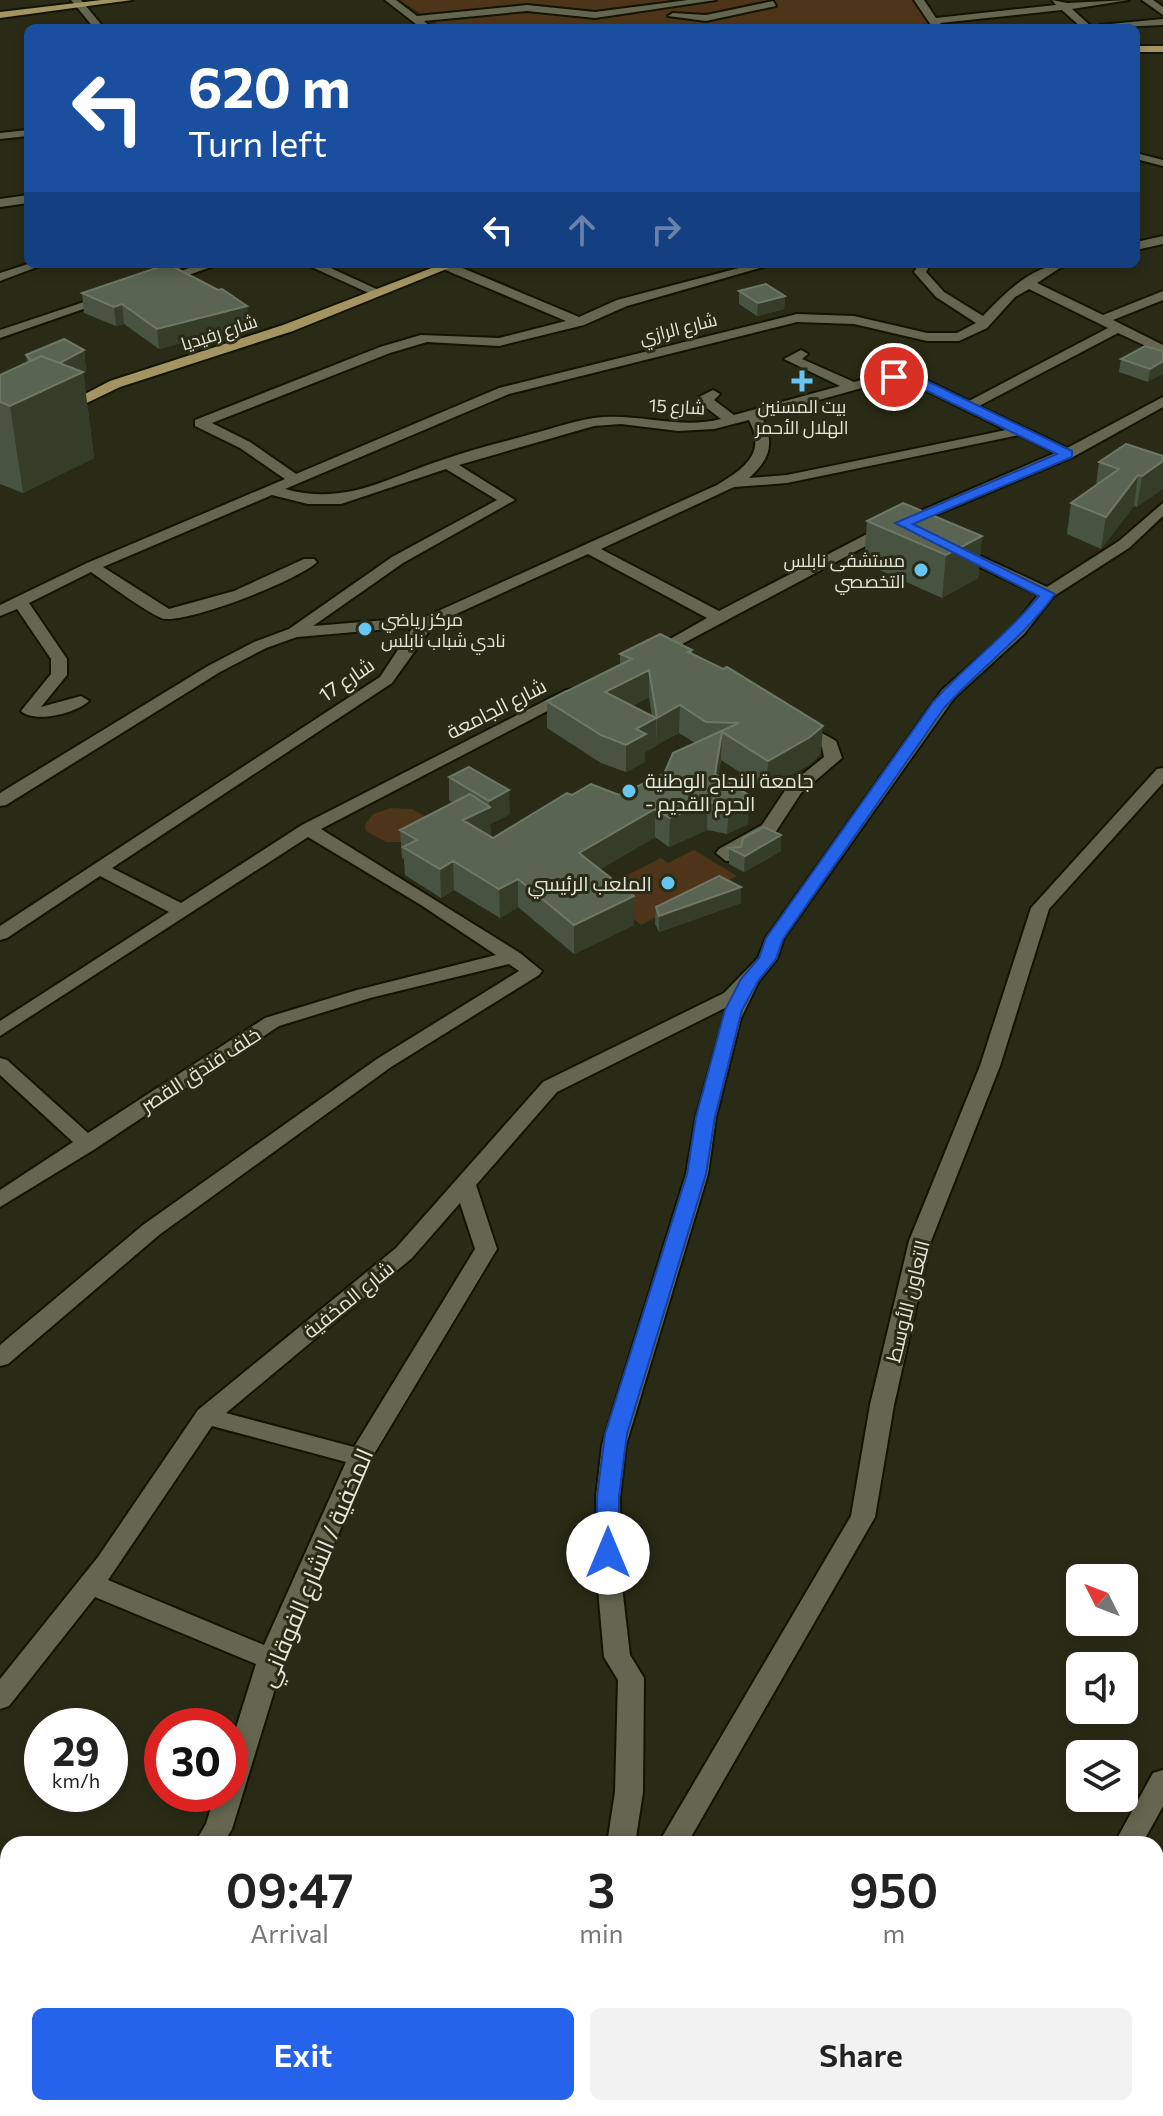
<!DOCTYPE html>
<meta charset="utf-8">
<style>
body{margin:0;font-family:Commissioner,Cairo,sans-serif;background:#f2f2f2;color:#222;height:100vh;display:flex;flex-direction:column;font-size:30px;white-space:nowrap}
*{box-sizing:border-box;margin:0}
p{font-size:26px;color:#767676}
.icon{flex:none;width:44px;height:44px;fill:none;stroke:currentColor;stroke-width:2;stroke-linecap:round;stroke-linejoin:round}
.map{position:relative;flex:1;overflow:hidden}
.drawer{position:absolute;left:0px;top:1836px;width:1164px;height:280px;display:flex;flex-direction:column;background:#fff;border-radius:24px 24px 0 0;box-shadow:0 4px 12px #0003}
.drawer>*{flex:none}
.hud{position:absolute;left:24px;top:24px;width:1116px;height:244px;border-radius:12px;box-shadow:0 4px 12px #0003;background:#1a4fa0;color:#fff;overflow:hidden}
.needle{width:52px;rotate:312deg}
.controls{position:absolute;left:1066px;top:1564px;display:grid;gap:16px}
.controls a{display:grid;place-items:center;width:72px;height:72px;border-radius:12px;background:#fff;box-shadow:0 4px 12px #0003;font-size:40px}
.speed{position:absolute;left:24px;top:1708px;display:flex;gap:16px;font-size:40px;font-weight:700;text-align:center}
.speed>*{display:grid;place-content:center;width:104px;height:104px;border-radius:50%;background:#fff;box-shadow:0 4px 12px #0003;line-height:1}
.speed small{font-size:20px;font-weight:400}
.speed .limit{border:12px solid #d22;background:#fff;color:#111}
.pin{position:absolute;display:grid;place-items:center;width:68px;height:68px;color:#fff;margin:-34px;border:4px solid #fff;border-radius:50%;box-shadow:0 2px 8px #0007}
.me{position:absolute;width:88px;margin:-44px;rotate:0deg;stroke-linejoin:round;filter:drop-shadow(0 0 6px #0008)}
.turn{display:flex;align-items:center;gap:28px;height:168px;padding:0 32px;font-size:36px}
.turn .icon{width:104px;height:104px;stroke-width:2.5}
.turn b{display:block;font-size:56px;line-height:68px}
.lanes{display:flex;align-items:center;height:76px;padding:0 32px;background:#0003;justify-content:center;gap:40px;direction:ltr}
.lanes .off{opacity:.35}
.eta{display:flex;justify-content:space-evenly;align-items:center;height:136px;text-align:center}
.eta b{font-size:48px;font-weight:600;line-height:56px}
.button{display:flex;gap:16px;margin-top:auto;padding:16px 32px}
.button a{flex:1;height:92px;border-radius:12px;background:#2563eb;color:#fff;font-size:32px;font-weight:600;line-height:92px;text-align:center}
.button a+a{background:#f2f2f2;color:#222}
.map>svg:first-child{display:block}
</style>
<div class="map">
<svg width="1163" height="2116" viewBox="0 0 1163 2116">
<rect width="100%" height="100%" fill="#2a2b16"/>
<path fill="#4e3519" d="M399,0H918L938,28H444Z
M391,808L412,809L426,817L407,842H386L366,831L365,825L373,814Z
M694,850L737,876L641,925L598,890L661,858L668,863Z"/>
<g fill="none" stroke-linecap="round" stroke-linejoin="round">
<defs>
<path id="minor" d="M71,0H81L104,28H94Z
M385,0H396L417,16L527,5L595,12L688,0H716L595,18L527,11L424,21L432,28H421Z
M914,0H924L936,18L1056,5L1052,0L1067,3L1129,0L1072,9L1093,28H1082L1062,10L940,23L943,28H933Z
M1142,0H1153L1163,7V15Z
M773,1L776,6L706,21L668,16L673,13L706,15Z
M1163,19V25L1095,28L1100,25Z
M28,130V136L0,139V133Z
M1136,153L1163,160V166L1136,159Z
M28,195V203L0,207V199Z
M1163,236V244L1136,250V242Z
M28,264H45L0,281V273Z
M200,264H219L164,284L154,281Z
M305,264H322L383,292L373,295Z
M442,264H453L579,317L617,300L754,264H774L627,306L584,325L499,346L427,342L390,353L212,423L250,442L296,474L499,388L797,314L854,316L927,333H957L976,323L936,297L914,272L919,264H931L926,272L944,292L983,316C1004,294 1033,264 1066,264L1037,283L1103,315L1163,291V300L1113,320L1163,345V354L1118,333L979,406L1067,448L1163,397V407L1073,457L877,540L656,658L650,660L642,655L707,618L588,554L434,624L392,683L112,868L181,903L302,825L566,690L572,689L580,694L321,829L520,953L542,971L539,975L391,1067L159,1235L8,1364L0,1366V1345L143,1225L377,1059L519,971L509,964L370,998L279,1026L95,1149L0,1207V1190L73,1142L0,1075V1058L7,1060L88,1133L265,1018L357,990L496,955L421,905L308,837L0,1036V1021L169,912L100,876L7,938L0,940V926L380,677L413,627L297,637L266,648L220,672L6,805L0,806V793L208,666L254,642L289,629L392,557L497,500L446,469L341,504H308L272,495L103,567L169,609L234,591L304,559H314L317,562C297,581 193,621 165,619C154,618 104,581 91,572L29,603L67,659V675L41,707L81,696L89,701C76,713 36,724 21,711L51,674V659L17,609L0,616V605L87,563L285,479L240,448L195,426V420L380,347L421,335L499,338L566,321L443,269ZM1029,289L1108,328L969,401L926,380L887,373L854,382L802,359L808,354L801,350L784,359L840,386L734,415L714,400L720,394L713,390L699,397L703,405L721,419C679,430 636,412 594,418C574,421 554,428 535,433C504,442 472,449 442,460C386,478 346,506 285,489L509,394L797,322L854,324L927,341H959L987,328L1015,297ZM887,381L917,386L1006,430L787,475L749,478C771,459 775,441 761,416ZM749,420C767,453 744,469 717,485L425,617L313,626L403,563L515,500L459,465L594,426L621,424L678,431L714,429ZM1019,435L1055,453L867,534L719,611L601,549L734,487L787,483Z
M102,296L112,299L0,338V330Z
M1163,503V516L1129,548L1054,596L1024,634L954,698L784,938L777,959L759,981L741,1018L716,1117L708,1174L626,1445L620,1497L621,1578L630,1655L644,1678L643,1792L635,1844H607L615,1792L618,1680L604,1657L597,1578L596,1497L602,1445L686,1174L696,1117L727,1007L557,1092L476,1185L497,1249L371,1459L284,1659L232,1829L223,1844H194L206,1824L215,1794H230V1747L256,1664L95,1597L9,1706L0,1709V1679L98,1557L198,1410L396,1248L543,1082L724,993L758,958L766,938L942,690L1012,628L1038,595L953,554V548H963L1047,587L1119,541ZM460,1203L475,1249L354,1447L226,1413L412,1258ZM212,1426L346,1462L264,1645L108,1580Z
M799,720L836,741L842,758L801,793L775,833L738,853L741,857L738,861H726L716,853L719,849L762,825L788,786L824,757L822,747L791,725Z
M1163,768V783L1049,909L1000,1066L931,1241L894,1405L875,1517L687,1844H658L851,1516L870,1405L909,1241L980,1066L1031,908L1157,769Z
M1163,1770V1806L1142,1844H1114L1153,1773Z
M0,1999L8,2002V2032L0,2029Z
M1163,2083V2111L1145,2108H1156V2084Z
M8,2100V2108H36L33,2116H0V2106Z
M499,2108H531L528,2116H496Z
M920,2108H954L951,2116H917Z
M1059,2108H1125L1122,2116H1056Z"/>
<path id="major" d="M102,0H132L0,18V12Z
M1136,46H1163V52H1136Z
M442,264H459L293,331L120,387L68,412L56,409L110,381L283,325Z"/>
</defs>
<use href="#minor" stroke="#121402" stroke-width="4"/>
<use href="#major" stroke="#121402" stroke-width="4"/>
<use href="#minor" fill="#64664f" fill-rule="evenodd"/>
<use href="#major" fill="#a39462" fill-rule="evenodd"/>
</g>
<path fill="#485441" fill-rule="evenodd" d="M739,291L785,296L784,309L757,316L739,304Z
M82,293L247,306L248,325L159,349L124,324L116,326L84,313Z
M84,350L86,371L83,372L94,458L23,493L0,484V375L27,362L26,355Z
M1163,351L1148,382L1119,372L1121,359Z
M1163,456L1137,507L1134,506L1101,549L1067,534L1071,503L1096,485L1099,462Z
M867,521L982,536L978,578L942,598L864,563Z
M692,650V654L821,753L809,765L766,789L721,760L718,776L748,824L727,834L707,830L669,847L655,837L599,870L634,925L574,954L518,907L500,918L454,890L441,898L405,875L404,859L402,858L400,830L453,803L449,800V777L510,814L490,824L491,835L489,836L493,838L572,795H619L664,774L695,743L679,733L656,745V743V746L645,752V762L626,772L601,763L547,728V701L620,665V654ZM649,697L652,716L632,706Z
M781,835V851L744,872L729,864V848L741,847Z
M741,887V903L659,932L655,924L656,907Z"/>
<path fill="#353d29" d="M785,296L784,309L757,316L758,303Z
M122,304L124,324L116,326L114,307Z
M247,306L248,325L159,349L157,329Z
M84,350L86,371L83,372L94,458L23,493L10,406L41,373Z
M1163,361V374L1148,382L1150,369Z
M1163,461V489L1137,507L1142,476Z
M1138,475L1134,506L1101,549L1106,517Z
M982,536L978,578L942,598L946,555Z
M649,670V697L605,719V692Z
M680,705L679,733L656,745L657,718Z
M656,718V746L645,752V762L626,772V745L636,729Z
M823,726L821,753L809,765L766,789L768,761Z
M722,732L721,760L714,802L715,774Z
M509,790L510,814L490,824L491,835L464,848L463,820L489,807V801Z
M750,796L748,824L727,834L729,806Z
M708,802L707,830L669,847L670,818Z
M655,809V837L579,882V853Z
M781,835V851L744,872L745,856Z
M453,861L454,890L441,898L440,869Z
M518,879V907L500,918L499,889Z
M741,887V903L659,932V916Z
M634,896V925L574,954V925Z"/>
<path fill="#596452" stroke="#6e7867" stroke-width="2" d="M168,264L218,290L222,289L247,306L157,329L122,304L114,307L82,293Z
M766,284L785,296L758,303L739,291Z
M64,339L84,350L60,363L41,356L31,361L26,355Z
M1145,346L1163,351V361L1150,369L1121,359Z
M41,356L83,372L10,406L0,402V375Z
M1126,444L1163,456V461L1142,476L1138,475L1106,517L1071,503L1119,469L1099,462Z
M903,503L982,536L946,555L867,521Z
M660,634L692,650L688,652L723,669L727,667L823,726L810,737L768,761L722,732L715,774L750,796L729,806L708,802L670,818L655,809L579,853L634,896L574,925L518,879L499,889L453,861L440,869L403,847L417,840L400,830L470,794L490,807L463,820L493,838L567,793L572,795L591,784L619,795L664,774L673,753L739,723L706,722L680,705L657,718L649,670L605,692L656,718L636,729L646,734L626,745L601,735L547,701L632,659L620,654Z
M469,767L509,790L489,801L449,777Z
M764,827L781,835L745,856L729,848L741,847L743,838Z
M719,876L741,887L659,916L656,907Z"/>
<path fill="#2563eb" stroke="#184099" stroke-width="2" d="M894,373L925,380L1072,451V457L913,524L1055,594C1023,638 980,668 944,708L783,939L776,959L758,981L742,1010L715,1117L706,1174L627,1434L619,1497V1553L616,1559H600L597,1553V1497L605,1434L687,1174L696,1117L725,1010L741,979L759,958L766,938L933,702C967,664 1007,635 1039,596L895,523L1057,454L917,386L890,380L888,377Z"/>
<g fill="#68c4f0" stroke="#2a2b16" stroke-width="3">
<path d="M798 369h8v8h8v8h-8v8h-8v-8h-8v-8h8z"/>
<circle cx="921" cy="570" r="8"/>
<circle cx="365" cy="629" r="8"/>
<circle cx="629" cy="791" r="8"/>
<circle cx="668" cy="883" r="8"/>
</g>
<g text-anchor="middle" dominant-baseline="central" stroke-width="6" stroke-linejoin="round" paint-order="stroke">
<g font-size="18" fill="#e4e6d9" stroke="#2a2b16">
<text transform="translate(678 328) rotate(-14)">شارع الرازي</text>
<text transform="translate(219 332) rotate(-18)">شارع رفيديا</text>
<text transform="translate(677 406) rotate(3)">شارع 15</text>
</g>
<g font-size="18" fill="#e4e6d9" stroke="#2a2b16">
<text x="802" y="406">بيت المسنين<tspan x="802" dy="21">الهلال الأحمر</tspan></text>
<text x="905" y="560" text-anchor="end">مستشفى نابلس<tspan x="905" dy="21">التخصصي</tspan></text>
<text x="381" y="619" text-anchor="start">مركز رياضي<tspan x="381" dy="21">نادي شباب نابلس</tspan></text>
</g>
<g font-size="20" fill="#e4e6d9" stroke="#2a2b16">
<text transform="translate(346 679) rotate(-34)">شارع 17</text>
<text transform="translate(496 708) rotate(-27)">شارع الجامعة</text>
<text transform="translate(200 1069) rotate(-33)">خلف فندق القصر</text>
<text transform="translate(348 1299) rotate(-39)">شارع المخفية</text>
<text transform="translate(907 1301) rotate(-76)">التعاون الأوسط</text>
</g>
<g font-size="20" fill="#e4e6d9" stroke="#2a2b16" text-anchor="start">
<text x="645" y="780">جامعة النجاح الوطنية<tspan x="645" dy="23">- الحرم القديم</tspan></text>
<text x="652" y="883" text-anchor="end">الملعب الرئيسي</text>
</g>
<g font-size="24" fill="#e4e6d9" stroke="#2a2b16">
<text transform="translate(315 1567) rotate(-67)">المخفية / الشارع الفوقاني</text>
</g>
</g>
</svg>
<div class="controls">
<a><svg class="needle" viewBox="-14 -14 28 28"><path d="M0-13l5 13h-10z" fill="#e53935"/><path d="M0 13l5-13h-10z" fill="#767676"/></svg></a>
<a><svg class="icon" aria-label="sound" viewBox="0 0 24 24"><path d="M4 9h4l5-4v14l-5-4H4zM17 9q2 3 0 6"/></svg></a>
<a><svg class="icon" aria-label="layers" viewBox="0 0 24 24"><path d="M12 4l9 5-9 5-9-5zM3 14l9 5 9-5"/></svg></a>
</div>
<div class="speed"><div>29<small>km/h</small></div><div class="limit">30</div></div>
<div class="pin" style="left:894px;top:377px;background:#d93025"><svg class="icon" aria-label="arrive" viewBox="0 0 24 24"><path d="M6 21V4h12l-3 4 3 4H6"/></svg></div>
<svg class="me" style="left:608px;top:1553px" viewBox="-20 -20 40 40"><circle r="19" fill="#fff"/><path d="M0-13L10 11 0 6-10 11z" fill="#2563eb"/></svg>
<div class="hud">
<div class="turn"><svg class="icon" aria-label="left" viewBox="0 0 24 24"><path d="M17 20v-9H6M10 6l-5 5 5 5"/></svg><div><b>620 m</b>Turn left</div></div>
<div class="lanes"><svg class="icon" aria-label="left" viewBox="0 0 24 24"><path d="M17 20v-9H6M10 6l-5 5 5 5"/></svg><svg class="icon off" aria-label="ahead" viewBox="0 0 24 24"><path d="M12 20V5M6 11l6-6 6 6"/></svg><svg class="icon off" aria-label="right" viewBox="0 0 24 24"><path d="M7 20v-9h11M14 6l5 5-5 5"/></svg></div>
</div>
<section class="drawer">
<div class="eta">
<div><b>09:47</b><p>Arrival</p></div>
<div><b>3</b><p>min</p></div>
<div><b>950</b><p>m</p></div>
</div>
<div class="button"><a>Exit</a><a>Share</a></div>
</section>
</div>
